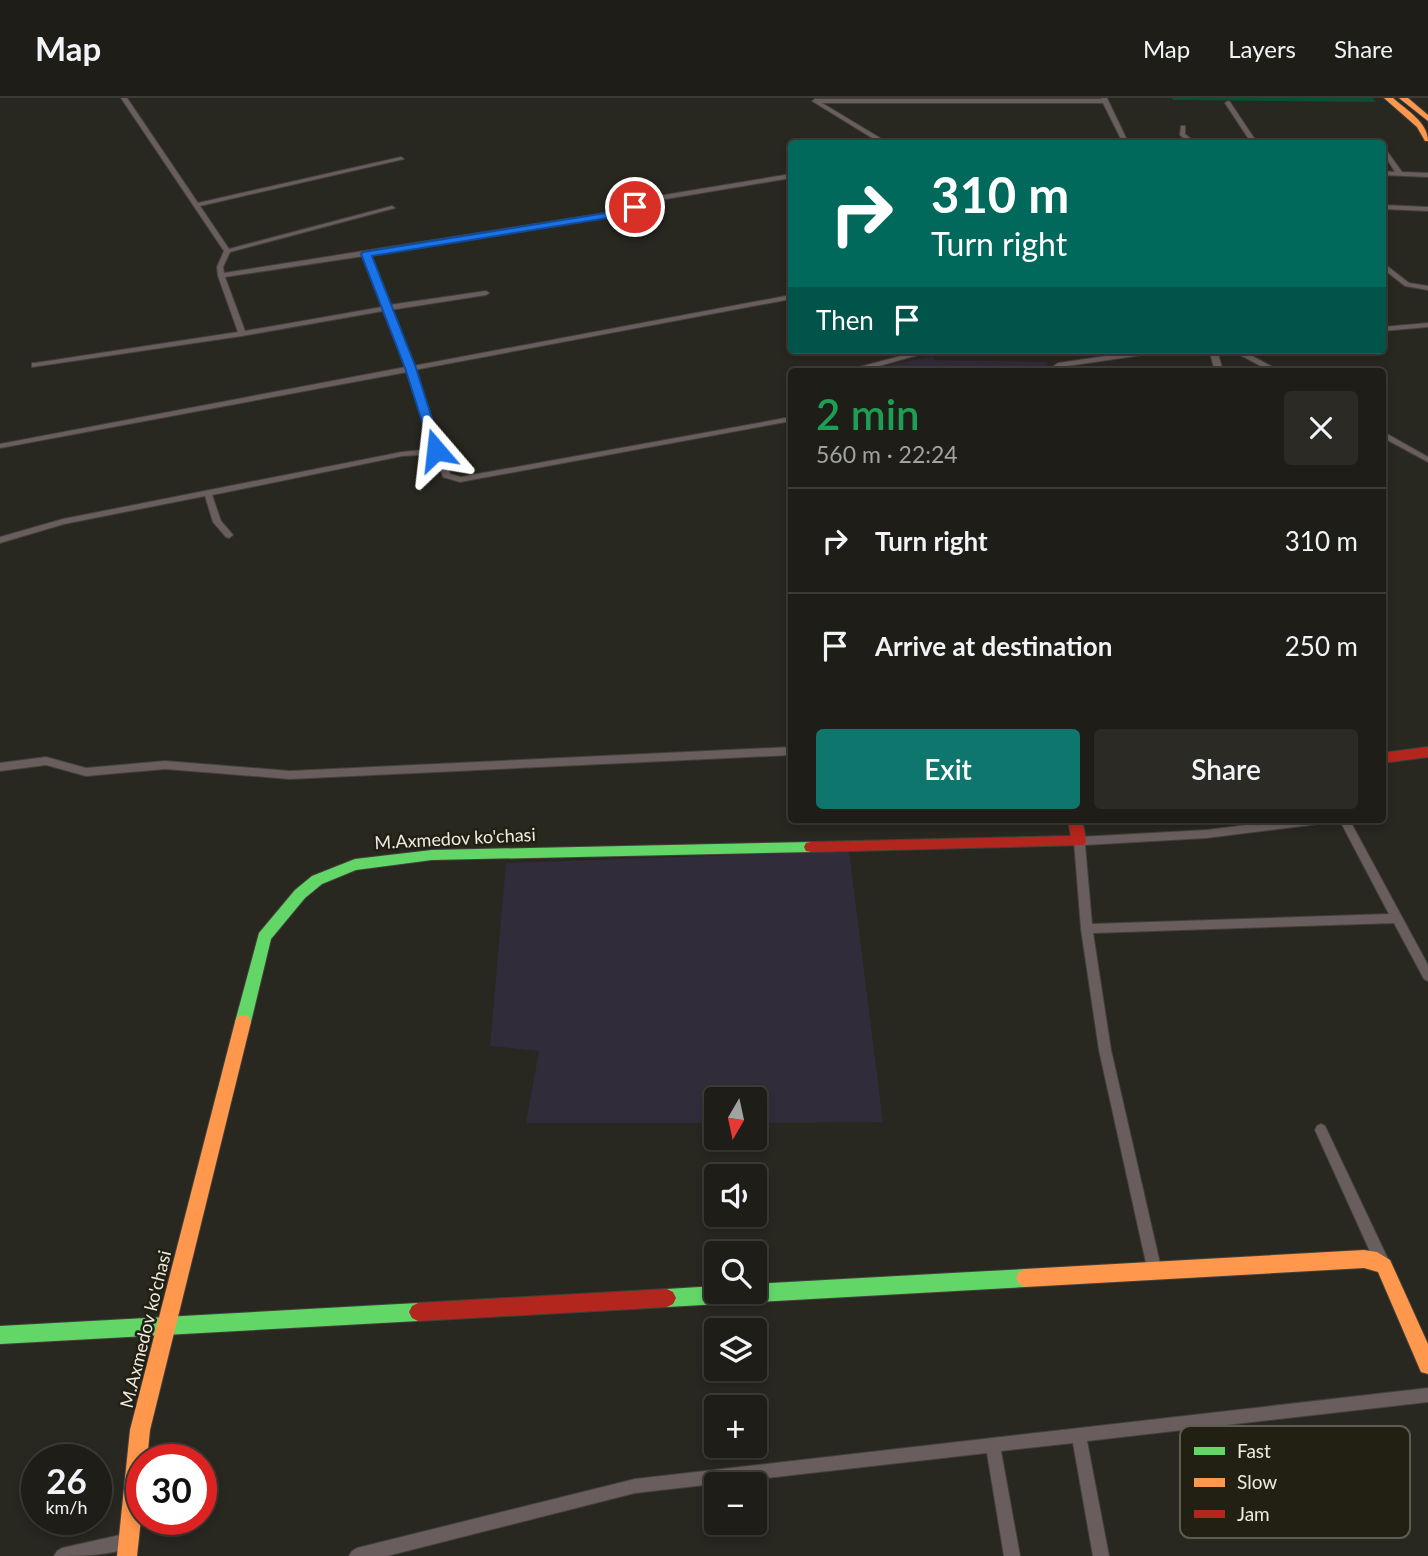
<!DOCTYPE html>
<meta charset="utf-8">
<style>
body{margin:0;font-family:Lato,sans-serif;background:#2b2a25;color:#f1f3f6;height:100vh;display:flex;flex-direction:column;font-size:26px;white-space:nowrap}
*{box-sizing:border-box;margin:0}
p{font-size:23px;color:#a1a2a2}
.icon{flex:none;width:38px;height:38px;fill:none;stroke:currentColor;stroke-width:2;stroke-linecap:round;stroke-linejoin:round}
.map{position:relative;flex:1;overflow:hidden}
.sheet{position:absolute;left:788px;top:270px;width:598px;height:455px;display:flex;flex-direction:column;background:#1e1d18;border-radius:7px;box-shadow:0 4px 10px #0003,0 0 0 2px #3c3b37}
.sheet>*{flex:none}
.hud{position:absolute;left:788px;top:42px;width:598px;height:214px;border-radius:7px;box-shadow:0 4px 10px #0003,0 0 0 2px #3c3b37;background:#00695c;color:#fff;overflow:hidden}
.needle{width:46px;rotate:189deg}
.tools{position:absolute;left:704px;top:989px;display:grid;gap:14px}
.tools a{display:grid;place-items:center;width:63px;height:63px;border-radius:7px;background:#1e1d18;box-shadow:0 4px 10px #0003,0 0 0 2px #3c3b37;font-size:35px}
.speed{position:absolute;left:21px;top:1346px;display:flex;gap:14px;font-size:35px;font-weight:700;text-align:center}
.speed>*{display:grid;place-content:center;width:91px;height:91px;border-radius:50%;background:#1e1d18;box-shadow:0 4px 10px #0003,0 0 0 2px #3c3b37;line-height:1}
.speed small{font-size:18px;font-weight:400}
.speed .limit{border:10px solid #d22;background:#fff;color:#111}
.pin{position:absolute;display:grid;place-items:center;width:60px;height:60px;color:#fff;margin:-30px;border:4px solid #fff;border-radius:50%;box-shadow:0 2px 7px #0007}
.me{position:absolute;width:77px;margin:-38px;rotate:343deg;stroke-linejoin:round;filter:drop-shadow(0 0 5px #0008)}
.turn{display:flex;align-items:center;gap:24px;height:147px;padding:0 28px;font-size:32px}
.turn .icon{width:91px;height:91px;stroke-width:2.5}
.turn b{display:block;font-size:49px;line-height:60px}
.then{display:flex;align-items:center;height:66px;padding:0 28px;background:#0003;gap:14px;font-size:26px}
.round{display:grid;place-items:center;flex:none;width:74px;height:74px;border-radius:7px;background:#2b2a25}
.overview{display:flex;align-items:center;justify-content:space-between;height:119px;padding:0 28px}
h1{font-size:42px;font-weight:600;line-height:52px;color:#1e9e55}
.cta{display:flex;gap:14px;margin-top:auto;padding:14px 28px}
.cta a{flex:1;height:80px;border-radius:7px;background:#0f766e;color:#fff;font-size:28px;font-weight:600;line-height:80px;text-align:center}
.cta a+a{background:#2b2a25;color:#f1f3f6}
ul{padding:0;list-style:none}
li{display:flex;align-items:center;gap:21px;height:105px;padding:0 28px;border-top:2px solid #3c3b37}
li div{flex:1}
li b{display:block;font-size:26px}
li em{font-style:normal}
header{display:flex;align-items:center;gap:42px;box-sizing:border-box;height:98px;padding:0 35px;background:#1e1d18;border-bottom:2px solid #3c3b37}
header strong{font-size:33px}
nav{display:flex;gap:38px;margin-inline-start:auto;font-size:24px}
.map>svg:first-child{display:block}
</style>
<header>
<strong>Map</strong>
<nav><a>Map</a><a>Layers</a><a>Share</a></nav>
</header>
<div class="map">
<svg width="1428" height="1458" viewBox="0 0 1428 1458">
<rect width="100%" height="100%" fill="#282720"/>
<path fill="#312c3a" d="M849,753L883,1024L754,1025V1001H716V1025H526L539,953L490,948L506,765Z"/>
<path fill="#322b38" d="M933,258L935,262L1048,264L1046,273H863Z"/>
<path fill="#075032" d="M1172,0H1372L1376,4L1173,2Z"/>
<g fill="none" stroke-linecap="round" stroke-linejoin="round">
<defs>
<path id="street" d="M121,0H127L198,105L401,59L404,61L200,108L229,151L392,108L395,110L230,154L223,169L224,175L618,113L652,99L791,76V80L654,103L620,117L370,157L389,207L486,193L489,195L486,197L390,212L413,268L791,197V201L414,272L450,376L461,379L791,319V323L460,384L443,379L435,356L402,358L212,397L221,423L233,437L229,440L226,439L213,424L205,398L64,426L0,445V439L63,421L402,354L433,351L407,274L0,350V346L406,269L383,213L242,238L32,269V265H35L238,234L218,178L217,169L224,153ZM364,158L382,209L245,233L225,179Z
M1101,0H1107L1127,42L1122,46H1089L1118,43L1121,41L1103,5H822L890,46H882L812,3L815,1H1102Z
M1228,3L1230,4L1258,46H1252L1225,5Z
M1181,28H1185V36L1197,46H1190L1180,37Z
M1382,46L1402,74L1428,75V79L1382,77V73L1395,74L1382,53Z
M1382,107L1428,109V113L1382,111Z
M1382,164L1409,185L1428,188V192L1405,188L1382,170Z
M1428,225V229L1382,233V229Z
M923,252H936L861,273H853L852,271Z
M1147,252H1167L1163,254L1060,269L1056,273H1047L1058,265Z
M1209,252H1217L1223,273H1215Z
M1231,252H1241L1280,273H1270Z
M1382,333L1428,359V364L1382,339Z
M791,649V657L290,681L165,671L86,678L46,667L0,673V665L46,659L86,670L165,663L290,673Z
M1295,721H1332L1327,725L1206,740L1085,747L1092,826L1389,816L1339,721H1349L1428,867V883L1424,881L1394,825L1093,835L1111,952L1162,1174L1160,1179L1155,1180L1150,1179L1148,1174L1099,952L1081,831L1074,743L1075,740L1079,739L1206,732Z
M1321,1026L1325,1028L1388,1161L1390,1166L1388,1171L1383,1172L1378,1171L1315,1032L1317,1028Z
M1428,1290V1304L1087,1343L1109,1458H1093L1073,1345L1001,1353L1020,1458H1004L987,1355L635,1395L387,1458H349L352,1453L357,1450L635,1381Z
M129,1435L134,1438L137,1443L134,1448C109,1458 81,1458 54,1458L57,1453L62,1450Z"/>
<path id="fast" d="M811,744L816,745L818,749L816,753L811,754L432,762L356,772L322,786L305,800L271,841L251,924L249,929L243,931L237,929L235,924L259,835L295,792L312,778L355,761L432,752Z
M1025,1171L1031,1174L1034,1180L1031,1186L1025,1189L667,1209L661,1206L658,1200L661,1194L667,1191L716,1188V1194H754V1186Z
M418,1205L424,1208L427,1214L424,1220L418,1223L0,1246V1228Z"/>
<path id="slow" d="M1384,0H1393C1406,12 1428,24 1428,43H1425L1417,29Z
M1399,0H1408L1428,17V23Z
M243,917L249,919L251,924L150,1332L147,1362H142V1412L137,1458H117L130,1332L235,924L237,919Z
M1364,1152L1377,1154L1390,1162L1428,1246V1276L1421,1274L1378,1174L1364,1170L1025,1189L1019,1186L1016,1180L1019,1174L1025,1171Z"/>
<path id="jam" d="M1428,649V659L1382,665V655Z
M1068,721H1082L1086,743L1084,747L811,754L806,753L804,749L806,745L811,744L1071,738Z
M667,1191L673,1194L676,1200L673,1206L667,1209L418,1223L412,1220L409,1214L412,1208L418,1205Z"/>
</defs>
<use href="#street" stroke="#43413c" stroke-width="2"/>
<use href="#fast" stroke="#43413c" stroke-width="2"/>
<use href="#slow" stroke="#43413c" stroke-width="2"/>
<use href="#jam" stroke="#43413c" stroke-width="2"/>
<use href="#street" fill="#695e5d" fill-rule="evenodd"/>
<use href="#fast" fill="#63d668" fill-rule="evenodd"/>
<use href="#slow" fill="#ff974d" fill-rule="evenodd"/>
<use href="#jam" fill="#b3261e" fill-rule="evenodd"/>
</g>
<path fill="#1a73e8" stroke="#114b97" stroke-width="2" d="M635,106L640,109L639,111L620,118L372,158L416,270L442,352L432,355L405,270L361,156L363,154L618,113Z"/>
<g text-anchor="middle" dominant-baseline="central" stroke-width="5" stroke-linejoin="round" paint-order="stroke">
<g font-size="18" fill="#edeae2" stroke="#221f13">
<text transform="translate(455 740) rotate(-3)">M.Axmedov ko'chasi</text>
<text transform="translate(145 1231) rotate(-76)">M.Axmedov ko'chasi</text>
</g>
</g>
<rect x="1180" y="1328" width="230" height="112" rx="10" fill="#221f13" stroke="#5f5c51" stroke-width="2"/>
<rect x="1194" y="1349" width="31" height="8" fill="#63d668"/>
<rect x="1194" y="1380" width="31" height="9" fill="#ff974d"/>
<rect x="1194" y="1412" width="31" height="8" fill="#b3261e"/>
<g font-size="19" fill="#edeae2">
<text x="1237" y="1360">Fast</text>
<text x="1237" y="1391">Slow</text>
<text x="1237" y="1423">Jam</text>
</g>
</svg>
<div class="tools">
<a><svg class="needle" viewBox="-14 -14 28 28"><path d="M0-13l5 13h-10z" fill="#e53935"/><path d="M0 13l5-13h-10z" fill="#a1a2a2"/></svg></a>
<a><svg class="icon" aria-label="sound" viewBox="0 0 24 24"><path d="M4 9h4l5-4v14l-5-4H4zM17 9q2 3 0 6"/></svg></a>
<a><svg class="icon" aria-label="search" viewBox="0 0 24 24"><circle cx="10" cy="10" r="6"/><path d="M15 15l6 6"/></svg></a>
<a><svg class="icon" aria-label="layers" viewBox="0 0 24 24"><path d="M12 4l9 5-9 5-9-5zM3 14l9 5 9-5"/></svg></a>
<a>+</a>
<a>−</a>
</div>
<div class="speed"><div>26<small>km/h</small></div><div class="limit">30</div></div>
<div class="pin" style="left:635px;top:109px;background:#d93025"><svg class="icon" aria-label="arrive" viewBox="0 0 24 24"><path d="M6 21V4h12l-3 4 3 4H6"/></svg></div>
<svg class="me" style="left:436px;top:352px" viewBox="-20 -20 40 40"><path d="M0-17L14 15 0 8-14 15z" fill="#1a73e8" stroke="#fff" stroke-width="4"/></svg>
<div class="hud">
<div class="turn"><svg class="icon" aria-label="right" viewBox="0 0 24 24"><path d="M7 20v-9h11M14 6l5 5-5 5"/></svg><div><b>310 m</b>Turn right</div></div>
<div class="then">Then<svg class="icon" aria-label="arrive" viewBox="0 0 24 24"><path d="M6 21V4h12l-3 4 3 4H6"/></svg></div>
</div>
<section class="sheet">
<div class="overview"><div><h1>2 min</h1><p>560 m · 22:24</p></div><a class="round"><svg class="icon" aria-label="close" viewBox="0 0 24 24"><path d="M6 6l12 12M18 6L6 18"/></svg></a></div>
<ul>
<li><svg class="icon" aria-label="right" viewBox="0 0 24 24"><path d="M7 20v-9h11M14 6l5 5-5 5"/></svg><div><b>Turn right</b></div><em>310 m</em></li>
<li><svg class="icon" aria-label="arrive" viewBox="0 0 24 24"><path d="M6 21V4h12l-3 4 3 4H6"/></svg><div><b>Arrive at destination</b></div><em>250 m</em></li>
</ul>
<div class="cta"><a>Exit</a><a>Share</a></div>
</section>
</div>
